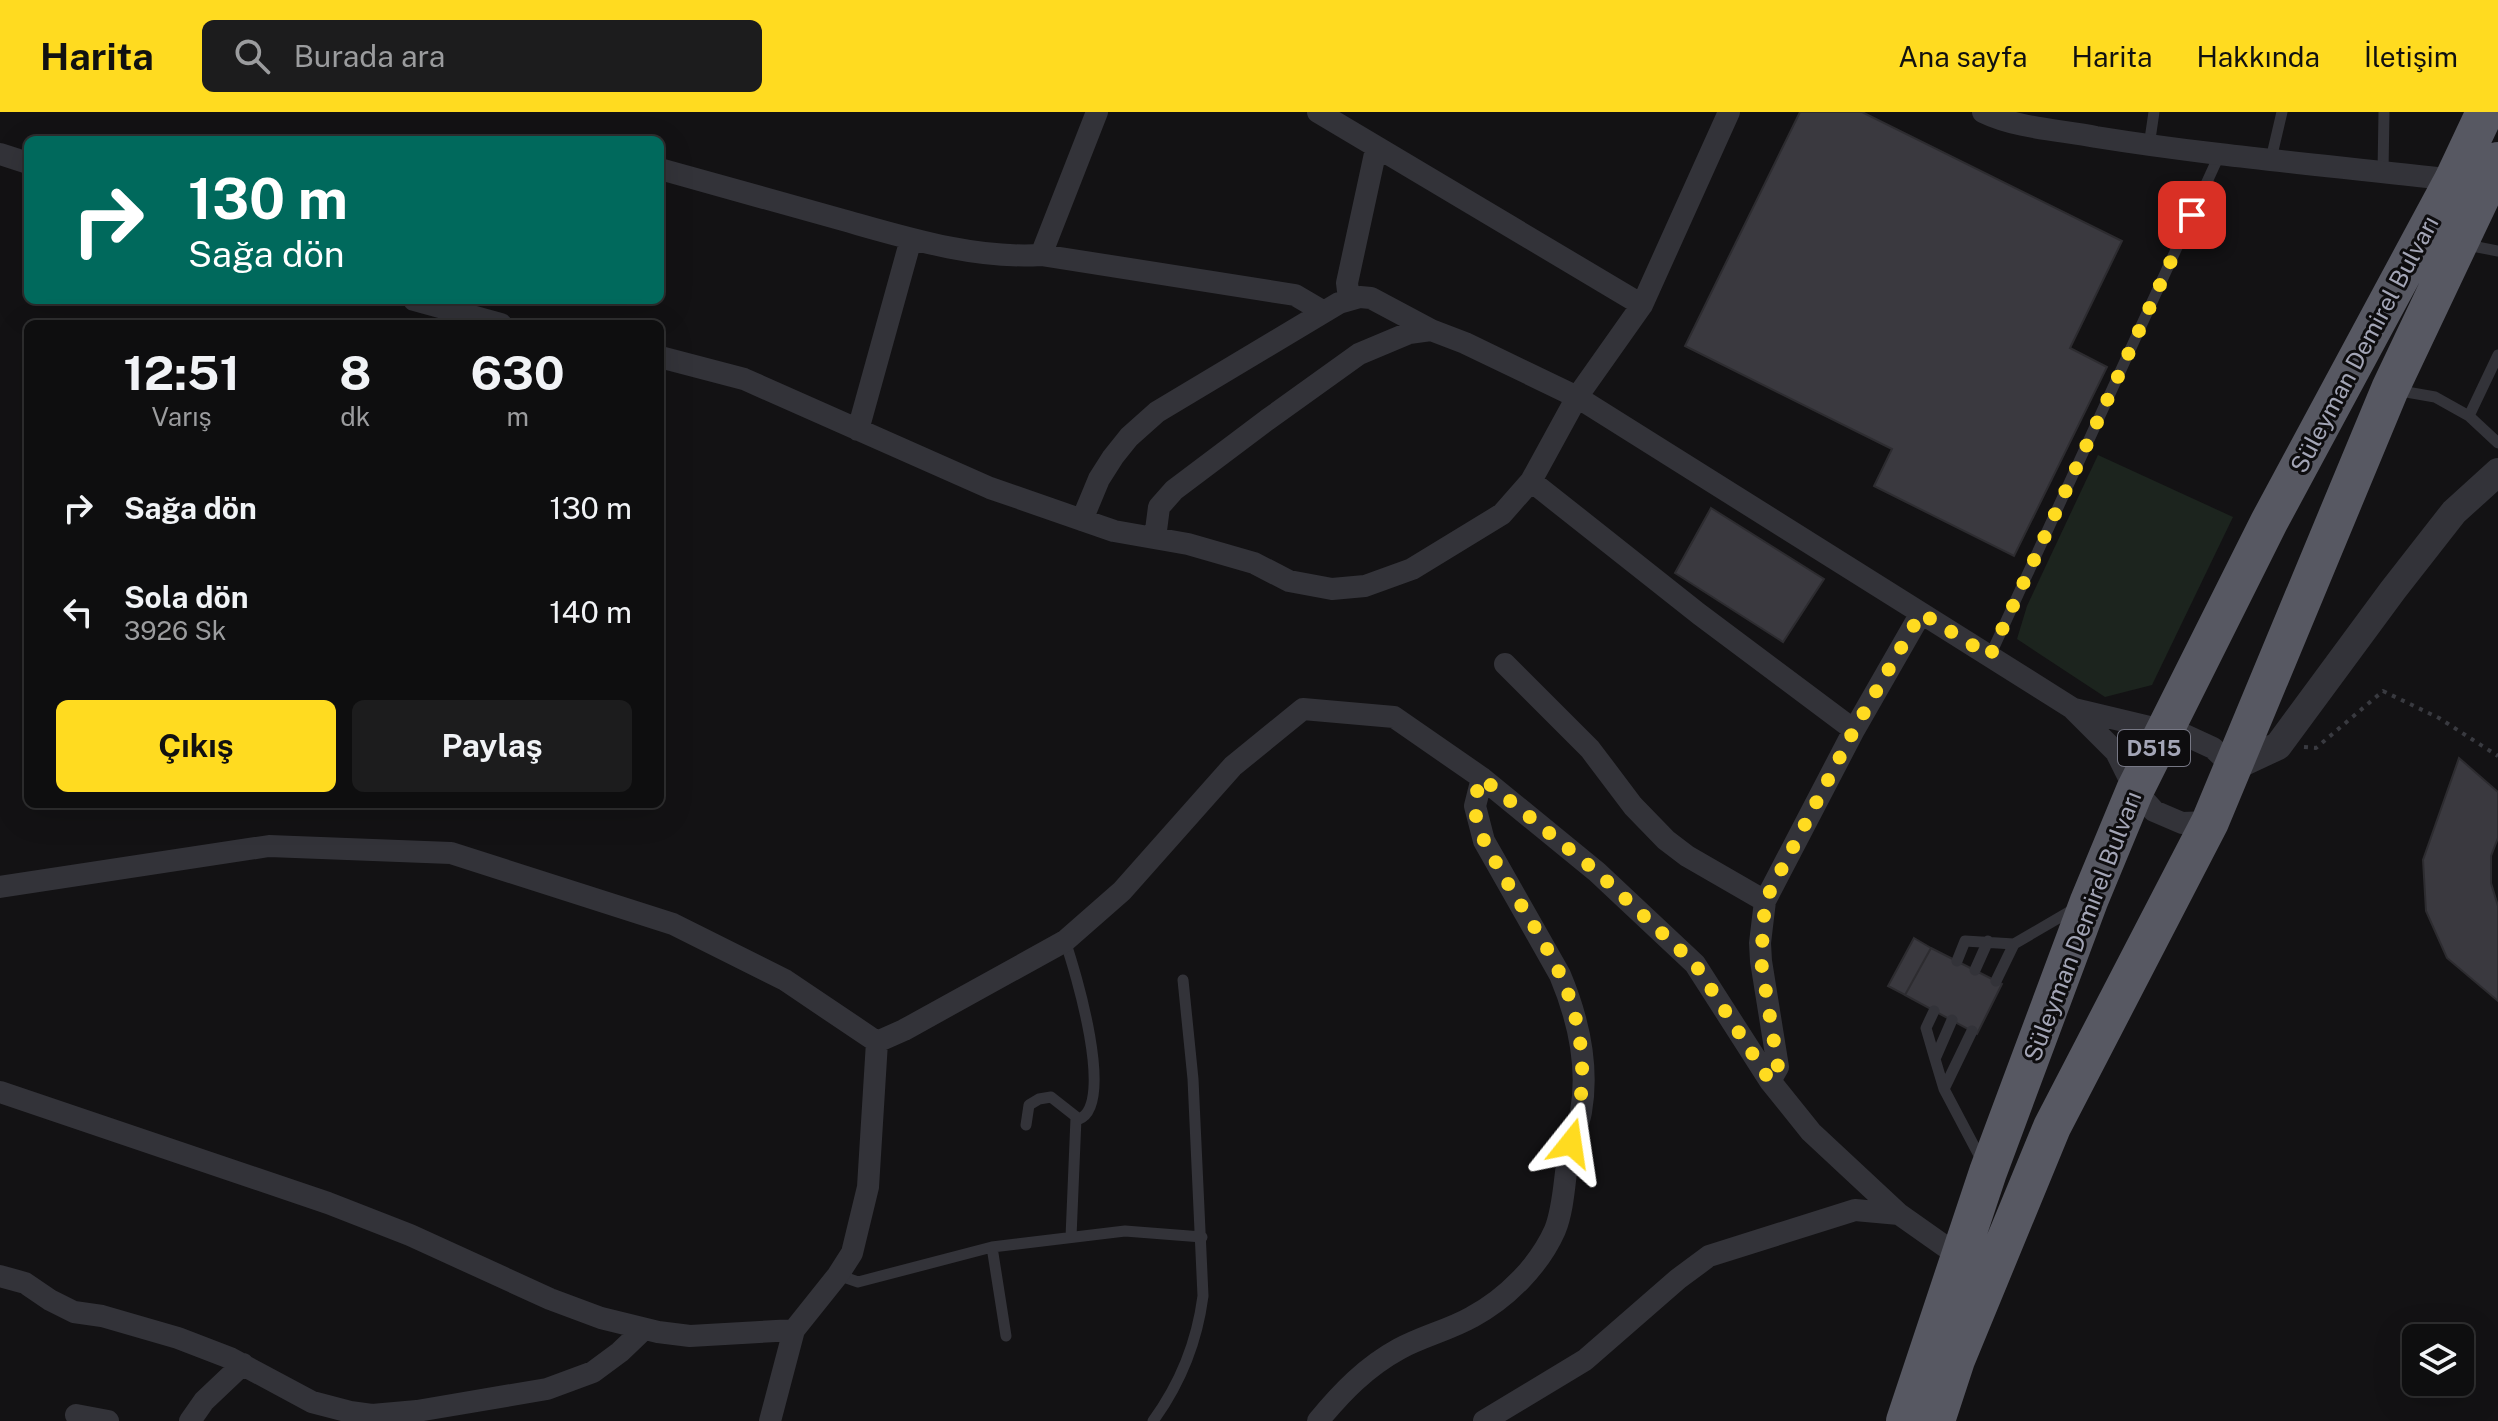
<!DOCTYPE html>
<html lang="tr">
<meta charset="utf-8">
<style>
body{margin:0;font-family:"Public Sans",sans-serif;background:#1c1c1d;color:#f1f3f6;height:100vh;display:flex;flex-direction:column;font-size:30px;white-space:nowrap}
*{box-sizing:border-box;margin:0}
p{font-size:26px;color:#9b9c9e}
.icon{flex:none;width:44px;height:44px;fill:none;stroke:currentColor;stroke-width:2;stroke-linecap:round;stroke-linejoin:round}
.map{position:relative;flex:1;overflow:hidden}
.sheet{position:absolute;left:24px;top:208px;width:640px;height:488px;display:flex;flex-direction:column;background:#0e0e0f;border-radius:12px;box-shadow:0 8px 32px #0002,0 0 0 2px #2e2e2f}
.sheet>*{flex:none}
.banner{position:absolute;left:24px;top:24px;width:640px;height:168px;border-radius:12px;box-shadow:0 8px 32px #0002,0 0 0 2px #2e2e2f;background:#00695c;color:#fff;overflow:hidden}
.buttons{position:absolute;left:2402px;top:1212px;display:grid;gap:16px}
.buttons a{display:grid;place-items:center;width:72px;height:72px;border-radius:12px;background:#0e0e0f;box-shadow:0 8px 32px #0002,0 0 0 2px #2e2e2f;font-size:40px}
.pin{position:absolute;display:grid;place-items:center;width:68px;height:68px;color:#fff;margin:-34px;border-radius:16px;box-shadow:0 4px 12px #0006}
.me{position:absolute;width:88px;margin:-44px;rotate:15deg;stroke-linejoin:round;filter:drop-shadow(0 0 6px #0008)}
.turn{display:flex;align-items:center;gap:28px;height:168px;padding:0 32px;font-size:36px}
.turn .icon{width:104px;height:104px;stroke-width:2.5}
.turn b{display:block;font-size:56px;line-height:68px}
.eta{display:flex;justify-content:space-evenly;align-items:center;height:136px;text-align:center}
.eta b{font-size:48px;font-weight:700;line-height:56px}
.button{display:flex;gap:16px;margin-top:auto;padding:16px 32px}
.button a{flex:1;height:92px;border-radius:12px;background:#ffdb20;color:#111;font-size:32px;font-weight:700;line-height:92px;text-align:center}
.button a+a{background:#1c1c1d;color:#f1f3f6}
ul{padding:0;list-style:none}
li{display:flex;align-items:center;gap:24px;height:104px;padding:0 32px}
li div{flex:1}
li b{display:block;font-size:30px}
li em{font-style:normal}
header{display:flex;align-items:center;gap:48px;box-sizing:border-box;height:112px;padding:0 40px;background:#ffdb20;color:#111}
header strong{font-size:38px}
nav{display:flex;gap:44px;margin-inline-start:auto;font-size:28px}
.search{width:560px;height:72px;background:#1c1c1d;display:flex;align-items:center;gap:20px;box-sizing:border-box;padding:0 28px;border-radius:12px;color:#9b9c9e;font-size:30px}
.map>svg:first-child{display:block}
</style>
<header>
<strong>Harita</strong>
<div class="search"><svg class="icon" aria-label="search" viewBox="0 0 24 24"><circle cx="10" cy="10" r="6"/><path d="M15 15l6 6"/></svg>Burada ara</div>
<nav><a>Ana sayfa</a><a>Harita</a><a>Hakkında</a><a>İletişim</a></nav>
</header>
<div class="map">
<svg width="2498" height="1309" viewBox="0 0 2498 1309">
<rect width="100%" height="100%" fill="#131214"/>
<path fill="#1c241e" d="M2098,343L2233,405L2152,573L2105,585L2017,527L2027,494Z"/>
<path fill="#3a393f" stroke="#2d2c30" stroke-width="2" d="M1800,0H1862L2122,129L2070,236L2107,255L2014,444L1874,374L1892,337L1685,234Z
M1711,396L1824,467L1783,530L1675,461Z
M2459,646L2498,680V726L2491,744V771L2498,794V889L2447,846L2426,799L2423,748Z
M1914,826L1931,836L1905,883L1888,874Z
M1931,836L2002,872L1977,922L1905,883Z"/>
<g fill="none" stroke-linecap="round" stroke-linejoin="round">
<path stroke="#393a40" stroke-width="4" stroke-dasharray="4 6" stroke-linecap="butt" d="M2304,635L2316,636L2383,579L2439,606L2498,644"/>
<path stroke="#333339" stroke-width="11" d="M2149,34L2154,0
M2271,47L2282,0
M2383,60L2384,0
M2467,133L2498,139
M2395,278L2435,285L2469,304L2498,331
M2469,304L2498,243
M1990,544L2217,48
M1957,849L1965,829L2014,832L2074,797
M1975,858L1988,829
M1996,869L2014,832
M1934,899L1926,916L1935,947
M1952,908L1935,947L1944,977L1982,1049
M1944,977L1972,919
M1026,1013L1029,993L1039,987L1051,985L1079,1007C1116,993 1075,858 1065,829
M1071,1125L1076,1006
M992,1135L1006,1224
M838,1163L858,1170L992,1135L1125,1119L1202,1125
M1153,1309C1180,1272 1197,1230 1203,1184L1193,967L1183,868"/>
<path stroke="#333339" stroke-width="22" d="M1318,0L1642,193
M1983,0C2016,16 2059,18 2096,25C2214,44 2334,54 2453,68
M0,42L28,51
M660,57C721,74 782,91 843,108C907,126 974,147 1041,143L1295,183L1324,200
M1041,143L1097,0
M1349,187L1347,171L1376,37
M414,188L501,212
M660,245L744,267L990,376L1114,419L1188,432L1254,451L1289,469L1332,477L1365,474L1412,457L1502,402L1531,369L1577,285L1642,193L1729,0
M858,318L911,127
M1531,369L1699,502L1854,618
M1082,408L1099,367L1113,345L1129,325L1157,300L1339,191L1360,185L1371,186L1431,218
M1155,426L1159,395L1174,378L1267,308L1359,242L1409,221L1431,218L1465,231L1577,285L1921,501L2072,596L2116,640L2135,678L2154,699L2182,711L2210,710
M1505,552L1590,637L1633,694L1666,728L1687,744L1765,789
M2074,597L2187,624L2213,636L2233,655
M0,775L269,734L451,741L673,812L785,868L877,930
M877,930L904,918L1065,829L1122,779L1233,654L1303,597L1394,605L1482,666L1597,760L1695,852L1770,969L1811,1020L1899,1102
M1770,969L1778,955L1761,849L1760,831L1765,789L1854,618L1921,501
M0,980L328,1091L410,1123L550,1187L601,1206L658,1220L690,1224L794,1218
M0,1164L25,1171L50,1188L74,1200L102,1204L178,1226L230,1246L312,1290L350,1300L372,1303L417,1299L547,1277L593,1260L620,1240L644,1217
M76,1303L108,1309
M190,1309L204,1289L243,1252
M770,1309L794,1218L838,1163L852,1141L868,1075L877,930
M1318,1309C1342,1280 1366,1255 1399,1237C1423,1224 1449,1218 1472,1205C1506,1187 1539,1154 1555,1118C1565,1093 1564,1062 1570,1035C1573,1023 1579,1012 1581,1000C1589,954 1578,906 1560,863L1484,729L1475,694L1482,666
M1484,1309L1585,1248L1678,1167L1709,1144L1855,1098L1899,1102L1960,1145"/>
<path stroke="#333339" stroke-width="28" d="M2233,655L2278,634L2393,478L2454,400L2498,360"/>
<path stroke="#575862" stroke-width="38" d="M1905,1309L1988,1060L2089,789L2135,678L2269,410L2453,68L2485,0
M1936,1309L1956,1248L2052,1015L2210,710L2390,277L2498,49"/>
</g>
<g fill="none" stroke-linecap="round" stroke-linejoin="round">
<path stroke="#ffdb20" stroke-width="14" stroke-dasharray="0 25.2" d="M1571,1031C1586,983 1586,935 1570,887C1555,843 1526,803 1503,763C1491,741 1476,720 1475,695C1475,685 1478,674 1482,666L1597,760L1695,852L1770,969L1778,955L1761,849L1765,789L1854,618L1921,501L1990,544L2192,103"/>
</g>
<g text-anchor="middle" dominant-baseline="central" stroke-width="6" stroke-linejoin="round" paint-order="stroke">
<rect fill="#0e0d0f" stroke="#767784" stroke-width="2" x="2118" y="618" width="72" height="36" rx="6"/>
<g font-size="22" font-weight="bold" fill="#a3a5b6">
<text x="2154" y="636">D515</text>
</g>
<g font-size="24" fill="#a3a5b6" stroke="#0e0d0f">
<text transform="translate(2364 232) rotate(-62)">Süleyman Demirel Bulvarı</text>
<text transform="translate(2082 814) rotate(-69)">Süleyman Demirel Bulvarı</text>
</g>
</g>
</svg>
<div class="buttons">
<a><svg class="icon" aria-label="layers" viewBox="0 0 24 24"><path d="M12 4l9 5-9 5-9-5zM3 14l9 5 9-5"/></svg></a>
</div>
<div class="pin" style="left:2192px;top:103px;background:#d93025"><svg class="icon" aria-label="arrive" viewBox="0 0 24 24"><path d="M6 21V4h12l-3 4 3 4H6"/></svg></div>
<svg class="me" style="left:1571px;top:1031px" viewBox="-20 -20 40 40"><path d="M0-17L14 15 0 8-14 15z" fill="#ffdb20" stroke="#fff" stroke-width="4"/></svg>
<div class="banner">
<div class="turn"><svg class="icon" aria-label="right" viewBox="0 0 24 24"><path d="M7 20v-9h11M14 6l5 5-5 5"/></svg><div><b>130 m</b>Sağa dön</div></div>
</div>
<section class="sheet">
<div class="eta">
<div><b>12:51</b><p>Varış</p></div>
<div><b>8</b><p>dk</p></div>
<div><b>630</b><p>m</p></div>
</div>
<ul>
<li><svg class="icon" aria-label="right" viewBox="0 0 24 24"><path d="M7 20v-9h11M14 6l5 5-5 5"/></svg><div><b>Sağa dön</b></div><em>130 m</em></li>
<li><svg class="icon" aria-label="left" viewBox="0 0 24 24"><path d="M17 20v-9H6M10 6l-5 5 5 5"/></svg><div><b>Sola dön</b><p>3926 Sk</p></div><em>140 m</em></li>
</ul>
<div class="button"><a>Çıkış</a><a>Paylaş</a></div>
</section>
</div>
